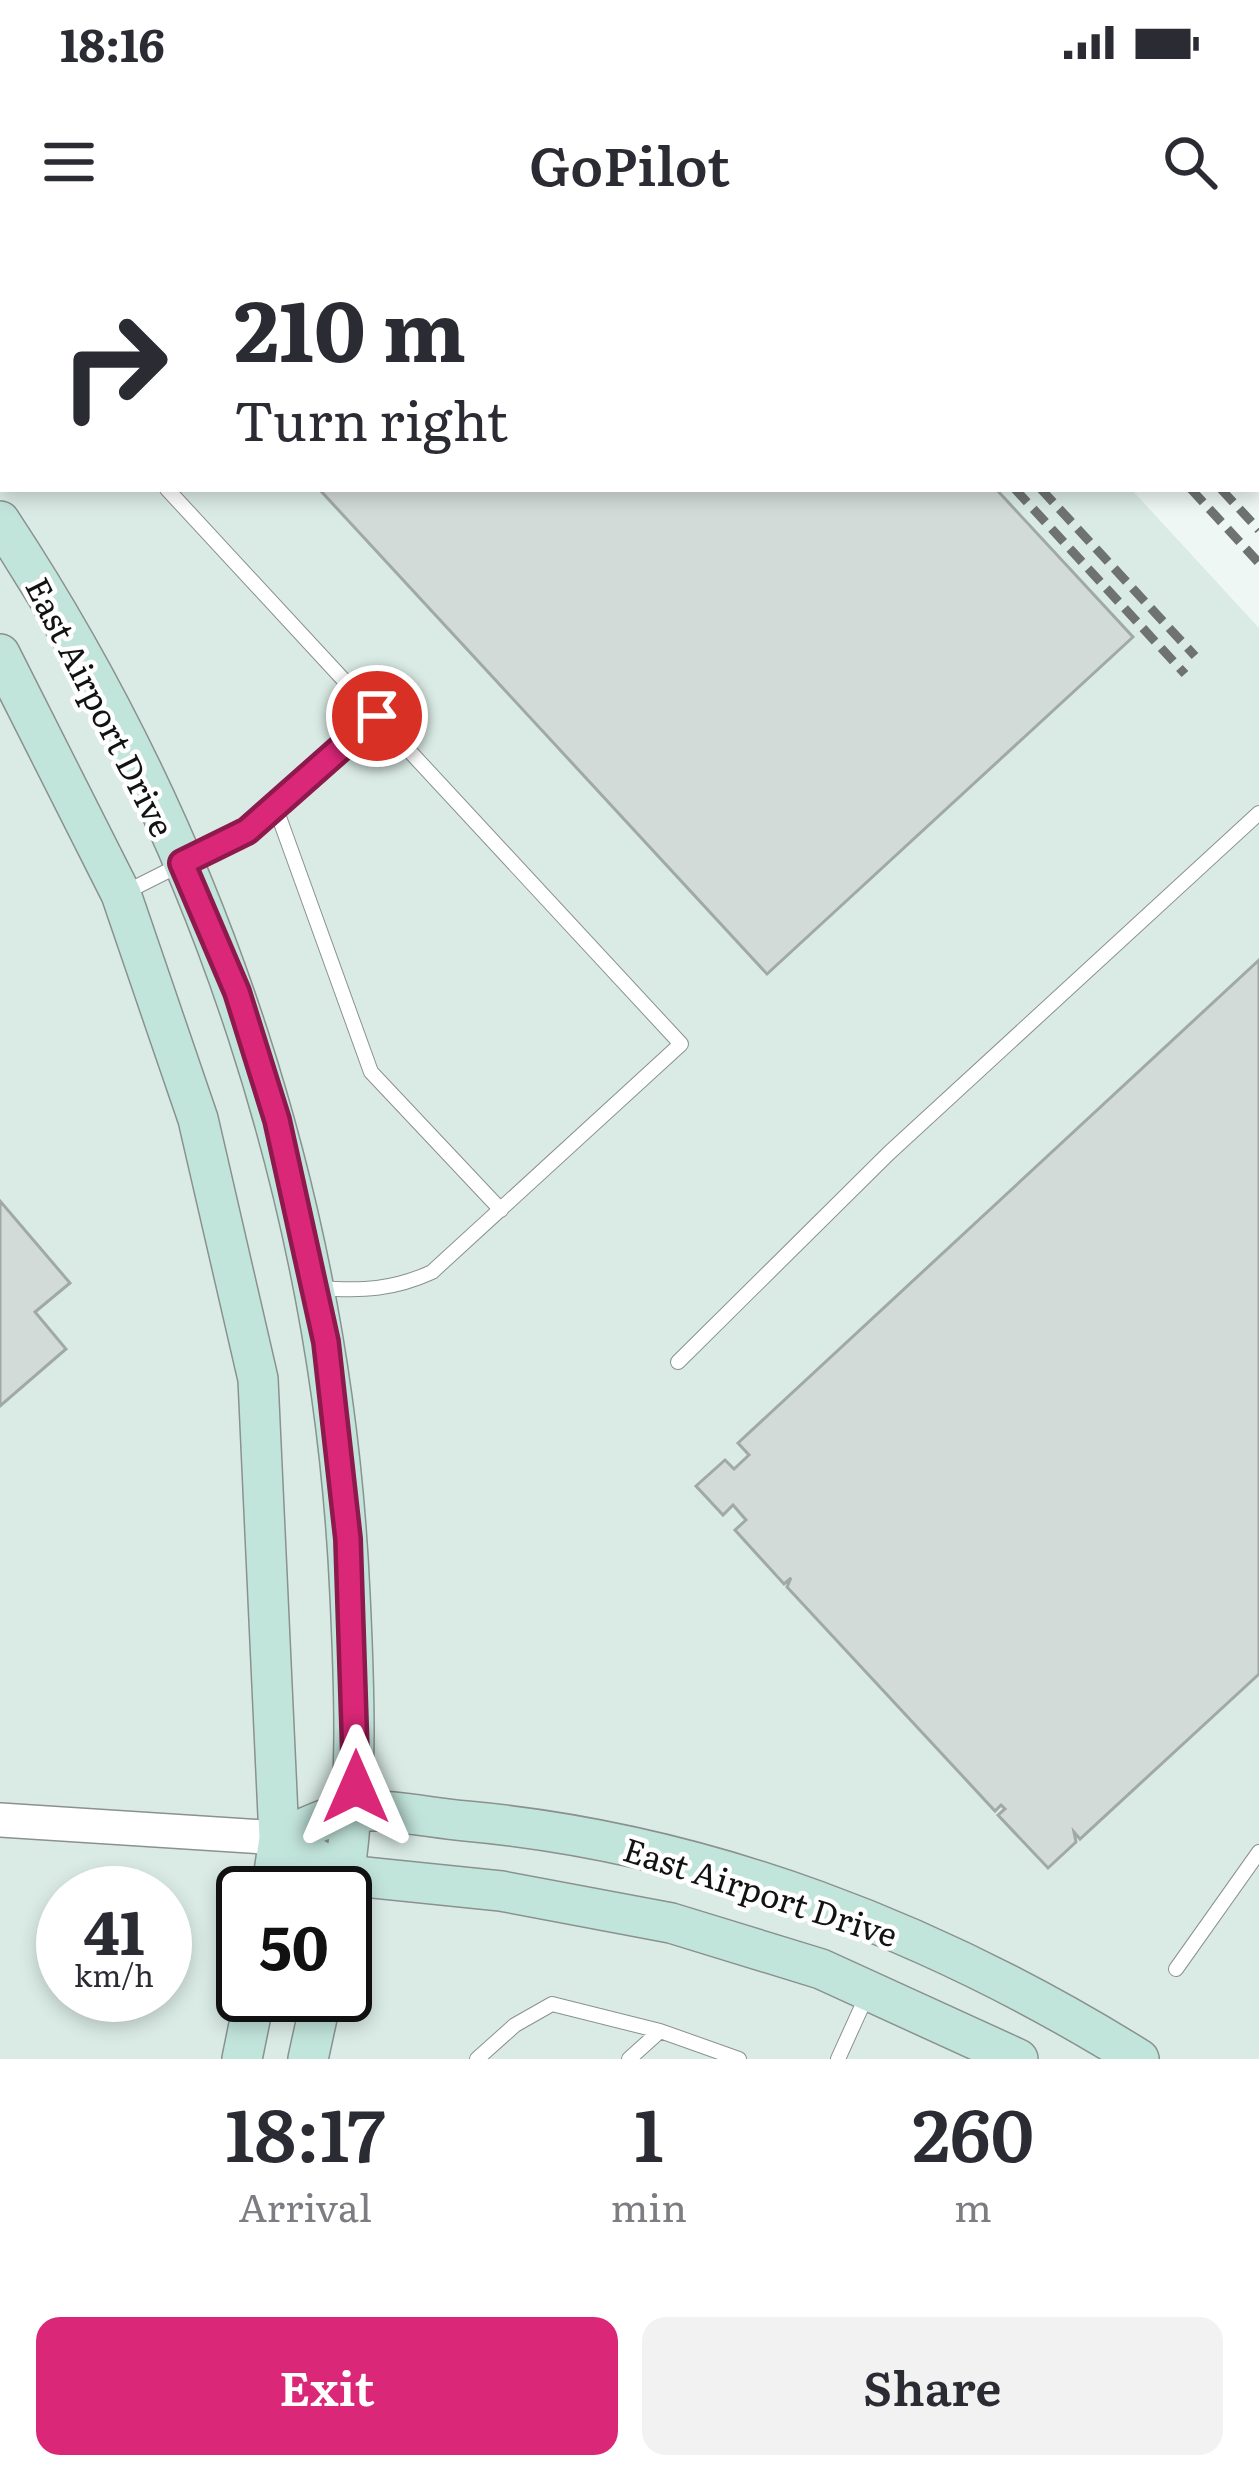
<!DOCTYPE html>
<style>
body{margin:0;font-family:Literata,serif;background:#f2f2f3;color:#2b2b33;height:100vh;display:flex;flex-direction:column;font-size:45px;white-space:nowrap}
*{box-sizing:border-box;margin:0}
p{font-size:39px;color:#7c7c81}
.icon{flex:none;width:66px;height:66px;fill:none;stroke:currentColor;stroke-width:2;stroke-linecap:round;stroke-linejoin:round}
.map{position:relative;height:1819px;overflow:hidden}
.drawer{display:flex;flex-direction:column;background:#fff;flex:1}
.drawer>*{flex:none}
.guide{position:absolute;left:0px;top:0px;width:1260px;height:252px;box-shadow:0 6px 18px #0003;background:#fff;color:#2b2b33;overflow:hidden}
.speed{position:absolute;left:36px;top:1626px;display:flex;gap:24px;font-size:60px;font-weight:700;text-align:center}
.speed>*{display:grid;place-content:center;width:156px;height:156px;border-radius:50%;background:#fff;box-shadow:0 6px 18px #0003;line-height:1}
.speed small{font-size:30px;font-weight:400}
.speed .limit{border:6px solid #111;border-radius:18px;background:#fff;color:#111}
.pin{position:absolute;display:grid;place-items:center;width:102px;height:102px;color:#fff;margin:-51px;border:6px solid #fff;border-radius:50%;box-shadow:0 3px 12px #0007}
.me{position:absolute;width:132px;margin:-66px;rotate:0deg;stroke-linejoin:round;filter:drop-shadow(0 0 9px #0008)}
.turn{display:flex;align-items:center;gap:42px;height:252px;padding:0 36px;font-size:54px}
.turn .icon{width:156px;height:156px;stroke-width:2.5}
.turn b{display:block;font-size:84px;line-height:102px}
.eta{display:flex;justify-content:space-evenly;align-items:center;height:204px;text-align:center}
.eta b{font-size:72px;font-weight:600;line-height:84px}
.cta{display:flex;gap:24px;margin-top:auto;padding:24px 36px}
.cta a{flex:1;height:138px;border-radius:24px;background:#db2777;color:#fff;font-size:48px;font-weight:600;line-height:138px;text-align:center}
.cta a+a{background:#f2f2f3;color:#2b2b33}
.status{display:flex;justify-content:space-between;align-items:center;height:84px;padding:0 60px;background:#fff;direction:ltr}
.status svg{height:33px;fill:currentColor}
header{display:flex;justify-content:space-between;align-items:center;height:156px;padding:0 36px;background:#fff;font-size:54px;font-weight:600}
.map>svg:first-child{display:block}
</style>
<div class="status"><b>18:16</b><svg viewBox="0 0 49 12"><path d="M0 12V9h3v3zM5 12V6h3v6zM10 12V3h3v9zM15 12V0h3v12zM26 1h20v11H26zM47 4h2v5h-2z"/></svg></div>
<header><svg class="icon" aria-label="menu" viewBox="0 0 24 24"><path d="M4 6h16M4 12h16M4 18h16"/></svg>GoPilot<svg class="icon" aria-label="search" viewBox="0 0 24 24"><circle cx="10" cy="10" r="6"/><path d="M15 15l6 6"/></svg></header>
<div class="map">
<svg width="1259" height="1819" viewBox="0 0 1259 1819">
<rect width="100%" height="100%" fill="#eef7f4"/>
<path fill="#daebe5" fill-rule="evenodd" d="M0,0H901L3,3V249H1131L1259,388V1819H0ZM63,1653H165V1755H63ZM243,1653H345V1755H243Z"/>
<path fill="#d3dbd8" stroke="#a1a9a6" stroke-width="3" d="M49,0H766L769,3H51Z
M319,249H996L1133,397L767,734Z
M1259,720V1434L1080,1599L1074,1592L1076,1602L1048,1628L998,1575L1005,1569L1001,1565L995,1571L787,1347L791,1338L784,1344L735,1290L746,1280L733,1265L723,1275L696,1246L725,1220L734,1229L749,1215L738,1203Z
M0,961L70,1043L35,1072L66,1109L0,1166Z"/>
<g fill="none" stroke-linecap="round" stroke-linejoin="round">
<defs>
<path id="service" d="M1216,0L1219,3
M1237,3L1239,0
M275,566L371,832L501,970
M126,652L247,591L377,476L167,249
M319,1048C362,1051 393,1050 432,1032L681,804L377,476
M678,1122L889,913L1259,573
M1176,1729L1259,1612
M477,1819L515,1785L552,1764L660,1791L739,1819
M629,1819L660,1791
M838,1819L867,1755"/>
<path id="minor" d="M1257,50L1259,53"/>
<path id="tertiary" d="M0,1580L279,1598"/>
<path id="secondary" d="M0,281C211,600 333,972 350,1355C355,1460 358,1547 342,1653
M0,414L121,654L198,879L258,1139L279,1598L271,1653
M279,1598C303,1590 332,1573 357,1571C392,1569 431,1578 466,1581C707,1603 935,1692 1139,1819
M279,1598L345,1635L501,1651L671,1683L821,1729L1018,1819
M242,1819L255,1755
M308,1819L322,1755"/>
</defs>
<use href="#service" stroke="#8a918e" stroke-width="16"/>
<use href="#minor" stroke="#8a918e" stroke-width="30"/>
<use href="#tertiary" stroke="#8a918e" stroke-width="36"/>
<use href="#secondary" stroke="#8a918e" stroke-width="42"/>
<use href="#service" stroke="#fff" stroke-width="14"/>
<use href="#minor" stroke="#fff" stroke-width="27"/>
<use href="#tertiary" stroke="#fff" stroke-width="33"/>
<use href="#secondary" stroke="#c2e5db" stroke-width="39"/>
<path stroke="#6e7371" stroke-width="9" stroke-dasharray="18 9" stroke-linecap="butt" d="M785,0L788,3
M812,0L815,3
M968,0L970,3
M991,0L994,3
M1015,249L1185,434
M1041,249L1195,416
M1191,249L1259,323
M1221,249L1259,290"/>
</g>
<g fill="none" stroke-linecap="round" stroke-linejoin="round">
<defs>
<path id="route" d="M356,1547L348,1299L326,1102L277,880L237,752L182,623L247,591L377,476"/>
</defs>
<use href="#route" stroke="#8e194d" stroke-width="30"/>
<use href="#route" stroke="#db2777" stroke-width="21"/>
</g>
<g text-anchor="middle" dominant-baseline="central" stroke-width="9" stroke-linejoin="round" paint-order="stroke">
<g font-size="33" fill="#121413" stroke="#fff">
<text transform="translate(102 466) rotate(63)">East Airport Drive</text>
<text transform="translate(761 1650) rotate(18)">East Airport Drive</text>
</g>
</g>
</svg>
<div class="speed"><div>41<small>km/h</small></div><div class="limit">50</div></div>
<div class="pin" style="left:377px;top:476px;background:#d93025"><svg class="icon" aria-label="arrive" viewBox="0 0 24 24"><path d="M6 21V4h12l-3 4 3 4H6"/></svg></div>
<svg class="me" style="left:356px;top:1547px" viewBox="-20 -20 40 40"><path d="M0-17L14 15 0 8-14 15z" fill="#db2777" stroke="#fff" stroke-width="4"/></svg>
<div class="guide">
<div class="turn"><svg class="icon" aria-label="right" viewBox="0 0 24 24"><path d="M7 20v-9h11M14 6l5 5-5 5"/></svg><div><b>210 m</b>Turn right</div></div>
</div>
</div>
<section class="drawer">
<div class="eta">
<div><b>18:17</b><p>Arrival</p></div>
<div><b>1</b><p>min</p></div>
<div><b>260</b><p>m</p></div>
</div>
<div class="cta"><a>Exit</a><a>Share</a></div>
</section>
